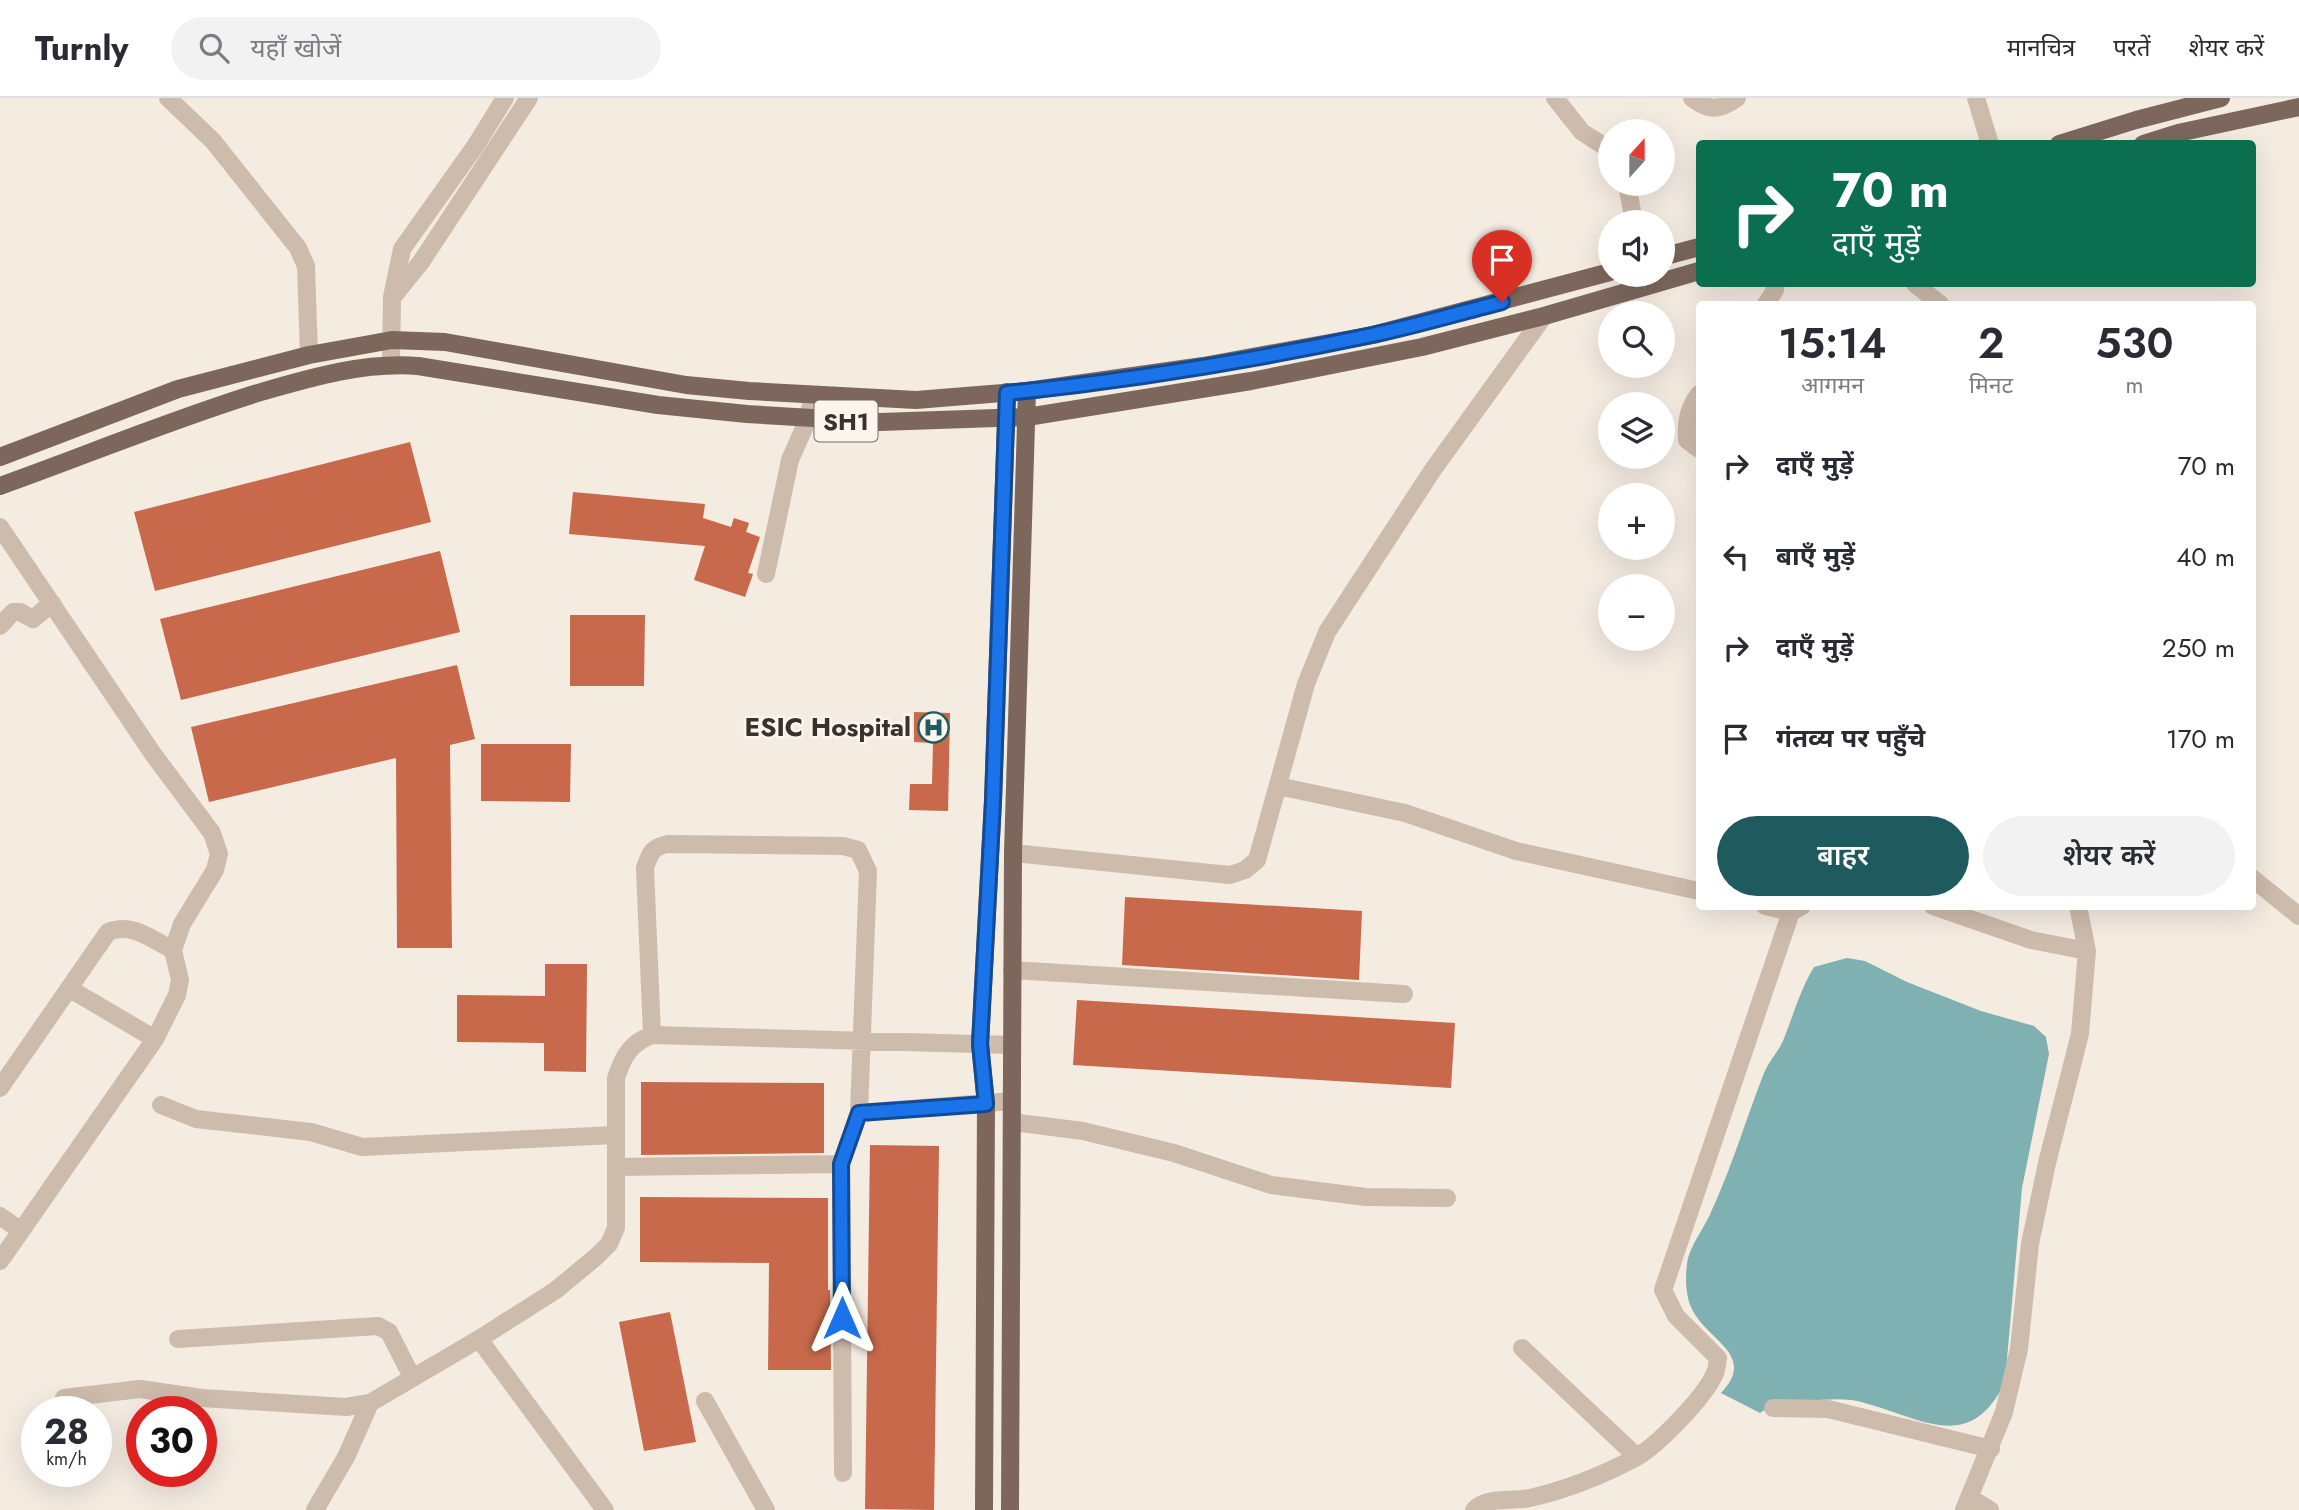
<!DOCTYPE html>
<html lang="hi">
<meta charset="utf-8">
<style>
body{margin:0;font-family:Jost,"Noto Sans Devanagari",sans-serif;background:#f2f2f3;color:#2b2b33;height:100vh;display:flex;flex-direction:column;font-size:26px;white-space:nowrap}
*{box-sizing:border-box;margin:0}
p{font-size:23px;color:#7c7c81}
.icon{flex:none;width:38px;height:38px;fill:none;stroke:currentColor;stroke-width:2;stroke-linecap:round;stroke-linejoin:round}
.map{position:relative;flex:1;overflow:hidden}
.panel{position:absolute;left:1696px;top:203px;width:560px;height:609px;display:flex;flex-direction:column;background:#fff;border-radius:7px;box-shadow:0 7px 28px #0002}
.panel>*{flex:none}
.top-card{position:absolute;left:1696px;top:42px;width:560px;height:147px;border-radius:7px;box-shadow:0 7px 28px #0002;background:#0b6e4f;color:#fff;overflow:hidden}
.needle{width:46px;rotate:21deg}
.tools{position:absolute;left:1598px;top:21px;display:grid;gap:14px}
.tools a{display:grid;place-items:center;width:77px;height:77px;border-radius:50%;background:#fff;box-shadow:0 7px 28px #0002;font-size:35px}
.speed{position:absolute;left:21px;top:1298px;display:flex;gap:14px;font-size:35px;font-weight:700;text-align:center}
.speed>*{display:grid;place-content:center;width:91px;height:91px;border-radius:50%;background:#fff;box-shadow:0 7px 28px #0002;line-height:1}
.speed small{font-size:18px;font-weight:400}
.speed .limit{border:10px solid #d22;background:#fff;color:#111}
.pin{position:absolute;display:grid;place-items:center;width:60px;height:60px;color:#fff;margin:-72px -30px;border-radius:50% 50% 50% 0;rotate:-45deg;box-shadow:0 0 7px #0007}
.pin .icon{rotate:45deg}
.me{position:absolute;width:77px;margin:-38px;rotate:0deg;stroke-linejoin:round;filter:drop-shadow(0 0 5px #0008)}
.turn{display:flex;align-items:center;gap:24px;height:147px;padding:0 21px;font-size:32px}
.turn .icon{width:91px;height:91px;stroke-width:2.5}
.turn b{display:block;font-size:49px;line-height:60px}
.eta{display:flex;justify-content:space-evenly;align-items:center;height:119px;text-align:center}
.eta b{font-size:42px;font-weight:600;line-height:49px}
.cta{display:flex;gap:14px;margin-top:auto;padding:14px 21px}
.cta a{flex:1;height:80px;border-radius:42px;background:#1f5a5e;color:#fff;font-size:28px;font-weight:600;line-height:80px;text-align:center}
.cta a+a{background:#f2f2f3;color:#2b2b33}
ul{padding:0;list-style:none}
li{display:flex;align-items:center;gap:21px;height:91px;padding:0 21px}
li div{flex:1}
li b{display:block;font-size:26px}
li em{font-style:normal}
header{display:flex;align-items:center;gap:42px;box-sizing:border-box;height:98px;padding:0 35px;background:#fff;border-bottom:2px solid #e1e1e2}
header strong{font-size:33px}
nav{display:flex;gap:38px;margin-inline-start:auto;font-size:24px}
.search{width:490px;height:63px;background:#f2f2f3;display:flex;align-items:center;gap:18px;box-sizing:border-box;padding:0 24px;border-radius:38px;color:#7c7c81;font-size:26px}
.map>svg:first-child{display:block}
</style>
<header>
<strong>Turnly</strong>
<div class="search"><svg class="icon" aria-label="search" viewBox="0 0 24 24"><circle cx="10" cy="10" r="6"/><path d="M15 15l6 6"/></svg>यहाँ खोजें</div>
<nav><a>मानचित्र</a><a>परतें</a><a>शेयर करें</a></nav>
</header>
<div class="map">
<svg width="2299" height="1412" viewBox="0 0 2299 1412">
<rect width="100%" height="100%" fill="#f4ebe1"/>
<path fill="#7fb0b2" d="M1847,860L1865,863L1907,884L1981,913L2034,928L2046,939L2049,956L2022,1090L2005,1284C1970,1356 1923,1321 1865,1305C1846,1299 1826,1302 1806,1303C1785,1304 1778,1302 1760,1315L1721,1295C1758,1256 1706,1243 1691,1209C1686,1198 1685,1180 1687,1167C1688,1150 1704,1131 1711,1114C1732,1069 1746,1021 1764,975C1769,963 1778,954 1783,943C1793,918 1800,892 1814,869Z"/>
<path fill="#c8694b" d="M410,344L431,424L155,493L134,414Z
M573,394L705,406L703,420L731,429L734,420L749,425L746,434L760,439L748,475L753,476L745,499L694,482L705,448L569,436Z
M440,453L460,534L181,602L160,521Z
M570,517H645L644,588H570Z
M457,567L475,641L450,647L452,850H397L396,660L209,704L191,629Z
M914,614L950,615L948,713L909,712L910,686H932L933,645L914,644Z
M481,646H571L570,704L481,703Z
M1125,799L1362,813L1359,882L1122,867Z
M545,866H587L586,974L544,973V945L457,944V897L545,898Z
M1077,902L1455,925L1451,990L1073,967Z
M641,984L824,985V1055L641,1057Z
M870,1047L939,1048L934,1412L865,1411Z
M640,1099L828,1100V1192H830L831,1272H768L769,1165L640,1164Z
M670,1214L696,1344L644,1353L619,1224Z"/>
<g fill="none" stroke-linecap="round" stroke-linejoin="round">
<path stroke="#cdbbac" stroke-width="18" d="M168,0L213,43L298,150L306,168L309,257
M1555,0L1582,34L1607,50L1610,55
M1692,0C1709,13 1719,13 1737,0
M1976,0L1990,46
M1627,86L1634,124
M1915,186L1940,206
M393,199L421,164L529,0
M1766,206L1775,192L1776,186
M391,266L392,199L402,151L476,47L505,0
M1699,296C1688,311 1686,323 1687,342L1699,351
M0,429L153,656L212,735L219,756L215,772L182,826L173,852L180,882L177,897L155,941L0,1163
M766,476L790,362L808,321L813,297
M0,528L13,514H20L33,521L52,505
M1278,688L1405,715L1516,753L1699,793
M1013,755L1230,777L1245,772L1257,762L1306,586L1327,534L1432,373L1544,218
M2252,780L2299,818
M1765,808L1791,814L1802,808
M1933,808L2031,842L2087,853
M1012,872L1404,896
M70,891L155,941
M0,990L108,834C132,824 151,841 173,852
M161,1007L196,1021L311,1034L362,1049L616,1037
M859,1015L868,773L858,752L843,748L668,746C652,749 650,755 645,770L652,937L1012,947
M1012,1024L1083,1033L1174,1055L1271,1087L1366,1099L1447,1100
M841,1066L843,1375
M616,1069L841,1066L859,1015L1012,1003
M0,1118L20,1132
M178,1241L378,1228L389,1234L412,1279
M479,1241L605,1412
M1522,1250L1637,1359
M64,1300L140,1291L202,1300L346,1309L370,1305L479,1241L556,1192L597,1158L609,1146L616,1130V980C623,959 630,945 652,937
M705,1303L766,1412
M1773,1310L1828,1311L1991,1351
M1970,1400L1990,1412
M315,1412L346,1359L370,1305
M1474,1412C1487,1398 1512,1404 1530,1400C1565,1392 1603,1377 1635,1360C1657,1348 1705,1299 1715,1275C1717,1271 1717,1265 1718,1260L1676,1218L1663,1192L1791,814
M1964,1412L2004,1314L2019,1251L2030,1146L2047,1065L2080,936L2087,853L2078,808"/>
<path stroke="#7d675c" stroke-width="18" d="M2059,46L2136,22L2221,0
M2143,46L2178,35L2299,9
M1662,159L1699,149
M0,359L178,291L309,257L392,242L445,244L686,287L749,293L916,302L1027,293L1203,268L1373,237L1610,174
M0,388C87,357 173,321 261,294C313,279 364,264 418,268L658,307L747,316L880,324L1027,319L1251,283L1422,249L1544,218L1699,173
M984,1412L986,1006L980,946L993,703L1007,294
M1010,1412L1013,755L1027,293"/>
</g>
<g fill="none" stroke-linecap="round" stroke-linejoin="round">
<defs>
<path id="route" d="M842,1220L841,1066L859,1015L986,1006L980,946L993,703L1007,295C1126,283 1254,262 1372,237C1415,228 1459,215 1502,204"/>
</defs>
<use href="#route" stroke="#114b97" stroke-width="18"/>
<use href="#route" stroke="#1a73e8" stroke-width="12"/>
</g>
<defs>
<symbol id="hospital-ring" viewBox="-11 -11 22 22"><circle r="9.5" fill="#fbf5ee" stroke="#1f5a5e" stroke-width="1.5"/><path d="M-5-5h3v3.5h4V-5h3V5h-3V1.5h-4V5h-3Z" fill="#1f5a5e"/></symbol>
</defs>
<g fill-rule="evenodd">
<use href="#hospital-ring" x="916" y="612" width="35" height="35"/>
</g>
<g text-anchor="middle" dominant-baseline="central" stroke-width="5" stroke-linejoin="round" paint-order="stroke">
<rect fill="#fbf5ee" stroke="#756b66" stroke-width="2" x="814.5" y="302.5" width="63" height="41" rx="5"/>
<g font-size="24" font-weight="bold" fill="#3b302b">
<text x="846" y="323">SH1</text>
</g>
<g font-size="26" font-weight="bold" fill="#3b302b" stroke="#fbf5ee" text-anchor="end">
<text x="911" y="629">ESIC Hospital</text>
</g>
</g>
</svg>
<div class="tools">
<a><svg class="needle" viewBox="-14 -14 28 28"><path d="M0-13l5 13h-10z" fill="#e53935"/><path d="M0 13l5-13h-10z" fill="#7c7c81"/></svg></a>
<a><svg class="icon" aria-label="sound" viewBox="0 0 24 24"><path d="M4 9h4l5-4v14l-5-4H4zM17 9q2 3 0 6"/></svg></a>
<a><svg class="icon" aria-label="search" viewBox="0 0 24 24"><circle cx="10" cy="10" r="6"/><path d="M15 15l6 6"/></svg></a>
<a><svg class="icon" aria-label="layers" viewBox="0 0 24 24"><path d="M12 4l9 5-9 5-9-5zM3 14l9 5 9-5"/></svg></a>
<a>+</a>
<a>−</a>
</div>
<div class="speed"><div>28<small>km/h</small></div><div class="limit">30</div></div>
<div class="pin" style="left:1502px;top:204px;background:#d93025"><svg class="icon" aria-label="arrive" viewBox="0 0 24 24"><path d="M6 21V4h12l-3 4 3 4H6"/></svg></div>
<svg class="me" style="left:842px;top:1220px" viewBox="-20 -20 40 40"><path d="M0-17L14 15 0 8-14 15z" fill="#1a73e8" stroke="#fff" stroke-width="4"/></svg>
<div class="top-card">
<div class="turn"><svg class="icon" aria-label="right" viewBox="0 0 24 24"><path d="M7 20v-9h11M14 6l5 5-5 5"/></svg><div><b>70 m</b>दाएँ मुड़ें</div></div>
</div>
<section class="panel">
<div class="eta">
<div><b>15:14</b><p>आगमन</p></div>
<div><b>2</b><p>मिनट</p></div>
<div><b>530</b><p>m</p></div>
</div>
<ul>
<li><svg class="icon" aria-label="right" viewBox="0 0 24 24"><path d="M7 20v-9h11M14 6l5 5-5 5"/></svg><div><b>दाएँ मुड़ें</b></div><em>70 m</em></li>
<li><svg class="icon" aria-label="left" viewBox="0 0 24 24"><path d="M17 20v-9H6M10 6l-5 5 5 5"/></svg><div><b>बाएँ मुड़ें</b></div><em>40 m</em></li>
<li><svg class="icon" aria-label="right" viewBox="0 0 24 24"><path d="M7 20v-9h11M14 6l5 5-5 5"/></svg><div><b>दाएँ मुड़ें</b></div><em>250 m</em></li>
<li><svg class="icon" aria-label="arrive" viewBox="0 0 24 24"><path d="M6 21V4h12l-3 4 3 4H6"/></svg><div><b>गंतव्य पर पहुँचे</b></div><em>170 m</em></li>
</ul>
<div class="cta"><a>बाहर</a><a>शेयर करें</a></div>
</section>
</div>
